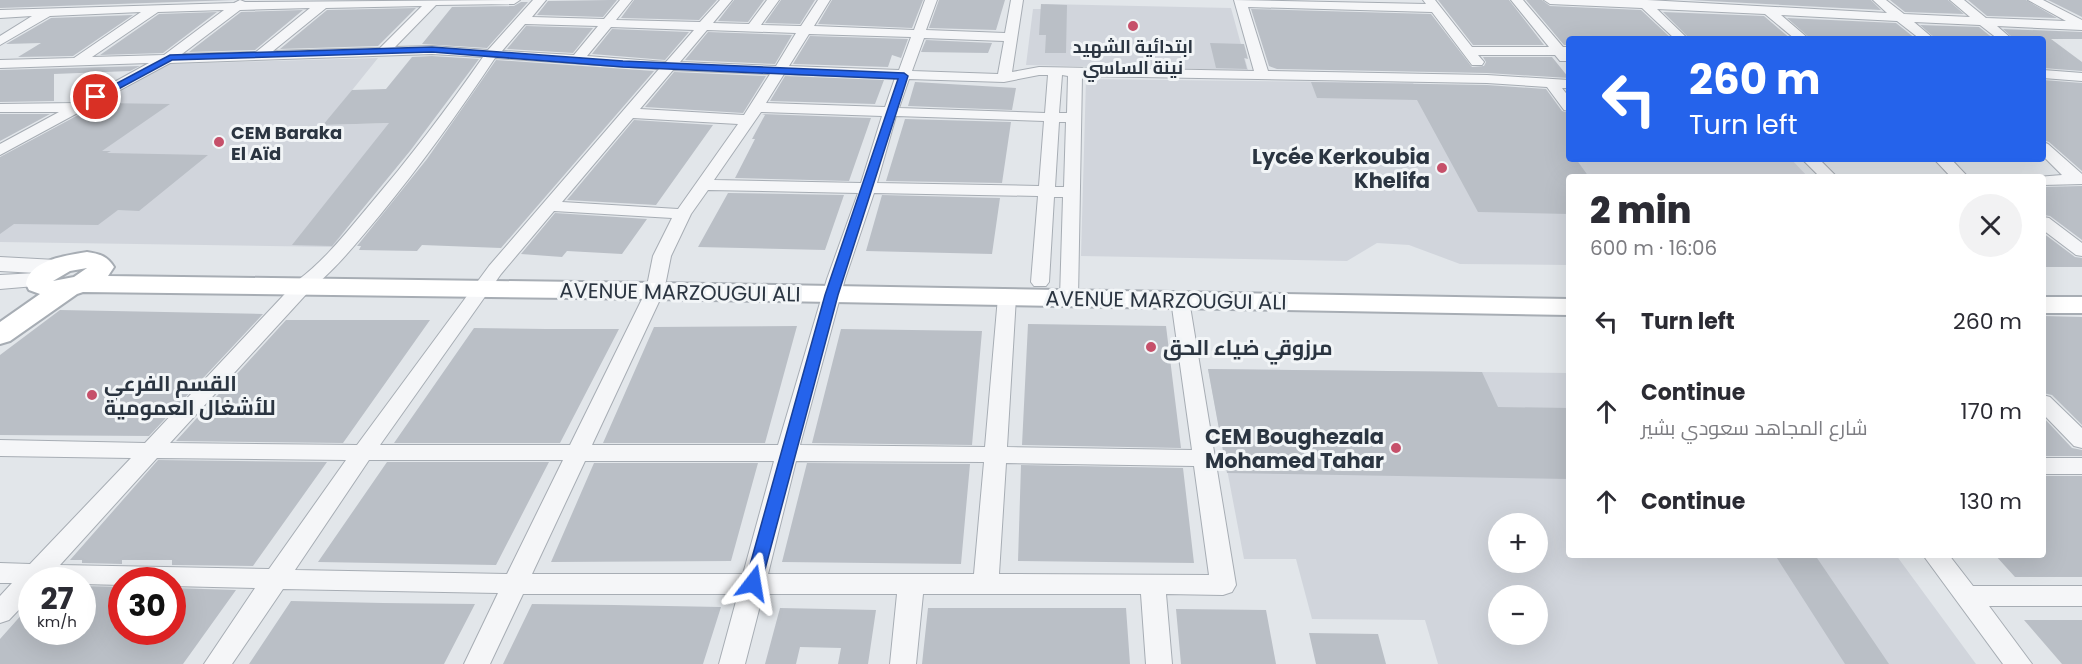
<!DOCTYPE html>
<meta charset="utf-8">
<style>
body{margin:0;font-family:Poppins,Cairo,sans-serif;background:#f2f2f3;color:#2b2b33;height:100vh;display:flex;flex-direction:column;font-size:22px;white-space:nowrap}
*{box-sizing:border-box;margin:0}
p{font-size:20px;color:#7c7c81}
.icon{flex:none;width:33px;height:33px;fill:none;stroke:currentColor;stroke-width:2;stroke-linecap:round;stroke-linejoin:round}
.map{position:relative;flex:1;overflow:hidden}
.sheet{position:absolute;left:1566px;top:174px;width:480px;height:384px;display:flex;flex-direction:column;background:#fff;border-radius:6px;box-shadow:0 6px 24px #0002}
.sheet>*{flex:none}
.top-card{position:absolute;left:1566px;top:36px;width:480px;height:126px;border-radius:6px;box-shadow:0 6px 24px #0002;background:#2563eb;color:#fff;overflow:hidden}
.controls{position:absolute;left:1488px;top:513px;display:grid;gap:12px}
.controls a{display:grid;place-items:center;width:60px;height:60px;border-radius:50%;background:#fff;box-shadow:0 6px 24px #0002;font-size:30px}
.speed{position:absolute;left:18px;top:567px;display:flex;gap:12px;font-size:30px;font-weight:700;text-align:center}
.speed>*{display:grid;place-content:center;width:78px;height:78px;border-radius:50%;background:#fff;box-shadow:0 6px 24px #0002;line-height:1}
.speed small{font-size:15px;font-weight:400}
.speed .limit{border:9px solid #d22;background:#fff;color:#111}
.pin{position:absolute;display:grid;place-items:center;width:51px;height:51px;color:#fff;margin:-26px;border:3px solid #fff;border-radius:50%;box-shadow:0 2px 6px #0007}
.me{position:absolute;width:66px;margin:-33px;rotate:14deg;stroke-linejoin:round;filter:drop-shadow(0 0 4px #0008)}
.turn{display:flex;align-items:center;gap:21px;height:126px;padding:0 24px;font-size:27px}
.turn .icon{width:78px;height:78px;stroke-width:2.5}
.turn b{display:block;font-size:42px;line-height:51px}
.round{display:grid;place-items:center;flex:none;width:63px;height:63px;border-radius:32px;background:#f2f2f3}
.headline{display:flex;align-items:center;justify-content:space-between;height:102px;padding:0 24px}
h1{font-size:36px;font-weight:800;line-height:45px}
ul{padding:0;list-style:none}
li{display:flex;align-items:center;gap:18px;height:90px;padding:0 24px}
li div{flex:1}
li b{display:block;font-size:22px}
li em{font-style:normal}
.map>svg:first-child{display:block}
</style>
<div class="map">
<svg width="2082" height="664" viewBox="0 0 2082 664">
<rect width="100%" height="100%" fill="#e2e6ea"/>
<path fill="#d1d5dc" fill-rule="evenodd" d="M1045,4L1231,8L1248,70L1026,65L1033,9H1044Z
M378,58L324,125L424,122L333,247L0,242V158L170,64Z
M1086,79L1413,83L1435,124L1569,159H1791L1808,177H1569V265L1460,264L1409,245L1377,243L1347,261L1081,256Z
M1208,369L1569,373V555H1896L1976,664H1438L1425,620L1312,619L1296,559H1244ZM1498,524H1538V562H1498ZM1498,596H1538V634H1498Z"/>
<path fill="#babfc6" d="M0,0H235L0,8Z
M610,0H617L603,17L537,15L548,1Z
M634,0H717L699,20L621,18Z
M734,0H764L748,22L718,21Z
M781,0H815L800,24L765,23Z
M832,0H923L912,28L818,24Z
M939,0H1005L996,30L929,28Z
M1438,0H1509L1544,45H1473Z
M1526,0H1542L1550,6L1641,10L1672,39H1569V45H1564Z
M1689,0H1871L1881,10Z
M1890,0H1948L1964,14L1905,12Z
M1968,0H2026L2057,18L1987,16Z
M2048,0H2082V17Z
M521,2H528L487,48L422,44L452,7L514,6Z
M1041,4L1067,5L1066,53H1045L1046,35H1039Z
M416,8L378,46L280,49L327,10Z
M1251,9L1431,14L1472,67L1484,66L1486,62L1483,57H1552L1569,78L1487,73L1277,69L1269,66Z
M303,10L255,50L189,52L241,12Z
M217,12L163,53L100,55L159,14Z
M1663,12L1764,16L1791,39H1690Z
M133,15L73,56L18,57L41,43L6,44L51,18Z
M1787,18L1896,23L1916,39H1811Z
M1920,25L1979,27L1994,39H1936Z
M526,26L593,28L573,53L507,49Z
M612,29L689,32L665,60L592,54Z
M2003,29L2082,32V39H2051L2082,62V71L2043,68V39H2014Z
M708,32L792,35L775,64L685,60Z
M810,36L908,39L901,58L892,55L888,67L793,64Z
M926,40L992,43L988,53L921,52Z
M1210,43L1244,44L1248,59L1244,58L1247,69L1216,68Z
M432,56L479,59L410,151L332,246L292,245L389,123L323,125L352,90L386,89L412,57Z
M496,60L654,71L501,248L422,245L417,251L359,250L361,246H357L427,159Z
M140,66L130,71L54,74V101L0,102V70Z
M674,72L766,76L743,113L645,107Z
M785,76L884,80L875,104L770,101Z
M2043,80L2082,83V171L2049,142L2043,140Z
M915,82L1016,88L1012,110L908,106Z
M1311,82L1487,85L1546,89L1562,111L1569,113V159H1576L1589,177H1569V214L1478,212L1417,100L1317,98Z
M101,103L170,104L102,151H111L107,153L208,155L139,211L118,210L98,225L14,224L0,234V157Z
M0,114H50L0,141Z
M762,114L871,118L849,181L735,178L755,139H752L765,115Z
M905,119L1011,122L1002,183L886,181Z
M634,120L713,125L656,205L567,200Z
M2082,186V240L2050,216L2043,215V187Z
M728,193L844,195L825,250L698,247Z
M882,195L1000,198L992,254L866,251Z
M555,213L647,219L622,254L567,251L562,257L521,254Z
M2043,233L2075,257L2082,258V267H2043Z
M60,310L263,314L149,436L0,435V355Z
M2043,316L2082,317V425L2052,395L2043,393Z
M286,320H430L343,443L176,441Z
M1028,324L1166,326L1181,448L1022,445Z
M797,326L765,443H603L654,327Z
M474,328L546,329H619L560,443H394Z
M841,329L982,331L972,445L812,443Z
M1208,369L1482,372L1498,407L1569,408V479L1227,473Z
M2043,417L2072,448L2082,450V456H2043Z
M158,460L327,462L253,566L172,565V560H122V564L82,563V560H70Z
M387,462H549L496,565L318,562Z
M594,463H758L731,561L551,562Z
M807,463L970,464L961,564L782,562Z
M1021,465L1183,468L1194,563L1018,561Z
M2043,476H2082V577H2015L1995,555H2043Z
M1775,555H1815L1889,664H1845Z
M82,586L122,587V632H172V588L236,590L183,664H0V639L32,603V632H82Z
M291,601L383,603L475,604L444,664H249Z
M532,604L614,605L721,607L703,664H503Z
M780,608L876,610L868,664H838L841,648L800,647L796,664H765Z
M928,608H1126L1130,664H922Z
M1176,609L1266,610L1276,664H1181Z
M2024,620H2082V664H2062Z
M1309,633L1378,634L1386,664H1316Z"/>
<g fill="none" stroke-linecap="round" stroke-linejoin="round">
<defs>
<path id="minor" d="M240,0L245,2L520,0L514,4L436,5L395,47L432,46L488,50L533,0H546L532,17L604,19L620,0H632L616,20L700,22L720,0H732L713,23L749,24L767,0H779L761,25L801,26L818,0H830L814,26L914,30L925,0H937L926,30L1005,33L1011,0H1023L1012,72L1039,67L1254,71L1234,0L1426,4L1423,0H1435L1472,47H1549L1511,0H1523L1563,47H1569V61H1560L1555,55H1478L1484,62L1482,65H1472L1432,12L1248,7L1268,71L1487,75L1569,80V88H1562L1569,97V111L1564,110L1547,87L1487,83L1082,76L1078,298L1076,302H1062L1060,298L1063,197H1054L1049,282L1046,286H1034L1031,282L1038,196L874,193L845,279L800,445L985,447L998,297L1000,293H1014L1016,297L1007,447L1192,450L1171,300L1173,296H1187L1189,300L1236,585L1232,592L1223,595L1166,594L1172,664H1146L1141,594H923L916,664H890L897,594H763L745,664H719L738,594H523L490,664H464L498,593L283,589L232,664H204L255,588L172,586V580H122V585L82,584V580H32V596L9,620L0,623V596L12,583H0V563L30,564L131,458L0,456V440L145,443L297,281C325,260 345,234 367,208C408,160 447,109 483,57L432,54L170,63L0,155V144L59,112H0V104L76,103L149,63L0,68V60L74,58L141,12L50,16L0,45V36L32,16L0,18V10L234,3ZM422,6L380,48L273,51L326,8ZM310,8L256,52L182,54L240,10ZM224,10L164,55L92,57L158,12ZM525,24L598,26L574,55L502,51ZM611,27L694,30L666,62L587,56ZM707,30L796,33L776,66L680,62ZM809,34L911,37L899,70L789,66ZM924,38L1004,41L998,74L912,71ZM495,58L659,69L489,266L357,445L170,443L311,289C338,267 358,241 380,215C421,165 459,112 495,58ZM673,70L770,74L744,115L640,109ZM784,74L895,78L885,107L766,103ZM1039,75H1048L1045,113L899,108L909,79L1004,82ZM1062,75L1068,76L1067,113H1059ZM761,112L882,116L861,183L714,180ZM896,116L1044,121L1039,186L877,183ZM633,118L738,124L678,209L562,202ZM1059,122H1066L1064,187H1055ZM708,190L858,193L827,279L778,445H592L664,291L671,256L691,214ZM554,211L672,218L653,256L646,291L570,445H380L501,274ZM157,458L346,460L269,569L60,565ZM369,460H563L507,574L295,570ZM585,461H774L743,574H532ZM796,461L984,462L974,574H768ZM1006,463L1194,466L1209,575L999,574Z
M1544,0H1647L1887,13L1873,0H1886L1904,14L1970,17L1950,0H1964L1986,18L2066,21L2028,0H2043L2082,20V30L1997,26L2012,39H1998L1980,25L1914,22L1934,39H1920L1897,21L1781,15L1809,39H1795L1765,14L1657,9L1688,39H1675L1642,8L1550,4Z
M2043,70L2082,73V81L2043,78Z
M2043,142L2048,144L2082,174V184L2043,185V177H2037L2062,175L2043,156Z
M1802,159H1819L1837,177H1820Z
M1934,159H1951L1968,177H1951Z
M2043,217L2049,218L2082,243V256L2076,255L2043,230Z
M2043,395L2050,397L2082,428V448L2074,446L2043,414Z
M2043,458H2082V474H2043Z
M1923,555H1949L1973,586H2082V606H1989L2032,664H2003Z"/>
<path id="tertiary" d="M0,257L56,260L64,262L68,267L64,272L41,273L47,275L51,280L47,285L0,289V275L36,273L0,271Z"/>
<path id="secondary" d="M87,252C100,254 107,256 114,267L108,276L655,283L1569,299V315L655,299L83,292L77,294L10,341L0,344V322L40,294L29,290L26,284C29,260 68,255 87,252ZM87,268L74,277L53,281L70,271Z
M2043,297H2082V313H2043Z"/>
</defs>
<use href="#minor" stroke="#a7adb4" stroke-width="2"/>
<use href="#tertiary" stroke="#a7adb4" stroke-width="2"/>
<use href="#secondary" stroke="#a7adb4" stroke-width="4"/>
<use href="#minor" fill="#f5f6f8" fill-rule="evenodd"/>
<use href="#tertiary" fill="#f5f6f8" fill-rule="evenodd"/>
<use href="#secondary" fill="#fff" fill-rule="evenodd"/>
</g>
<path fill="#2563eb" stroke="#184099" stroke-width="1.5" d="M432,47L623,61L904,73L908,76L838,295L760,588L753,590L747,588L745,583L825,295L898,79L623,67L432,52L172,60L100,99L91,97L170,55Z"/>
<g fill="#c6506a" stroke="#f2f5f7" stroke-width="2">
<circle cx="1133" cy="26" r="6"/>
<circle cx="219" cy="142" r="6"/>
<circle cx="1442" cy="168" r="6"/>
<circle cx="1151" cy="347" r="6"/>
<circle cx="92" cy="395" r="6"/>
<circle cx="1396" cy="448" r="6"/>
</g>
<g text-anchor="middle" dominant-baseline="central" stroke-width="6" stroke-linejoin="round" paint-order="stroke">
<g font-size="18" font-weight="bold" fill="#2b3541" stroke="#f2f5f7">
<text x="1133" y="46">ابتدائية الشهيد<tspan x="1133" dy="21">نينة الساسي</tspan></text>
<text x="231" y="132" text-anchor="start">CEM Baraka<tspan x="231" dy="21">El Aïd</tspan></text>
</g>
<g font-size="21" font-weight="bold" fill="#2b3541" stroke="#f2f5f7" text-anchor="end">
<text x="1430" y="156">Lycée Kerkoubia<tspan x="1430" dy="24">Khelifa</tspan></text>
<text x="1163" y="347" text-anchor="start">مرزوقي ضياء الحق</text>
<text x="104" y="383" text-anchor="start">القسم الفرعي<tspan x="104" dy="24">للأشغال العمومية</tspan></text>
<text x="1384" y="436">CEM Boughezala<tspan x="1384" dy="24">Mohamed Tahar</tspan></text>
</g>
<g font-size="21" fill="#2b3541" stroke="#f2f5f7">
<text transform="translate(680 292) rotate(1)">AVENUE MARZOUGUI ALI</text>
<text transform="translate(1166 300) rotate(1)">AVENUE MARZOUGUI ALI</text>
</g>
</g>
</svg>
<div class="controls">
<a>+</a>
<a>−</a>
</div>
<div class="speed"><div>27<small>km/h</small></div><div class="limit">30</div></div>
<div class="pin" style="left:96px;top:97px;background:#d93025"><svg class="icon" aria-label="arrive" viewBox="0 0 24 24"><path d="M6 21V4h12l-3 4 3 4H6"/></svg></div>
<svg class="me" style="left:753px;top:583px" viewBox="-20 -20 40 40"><path d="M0-17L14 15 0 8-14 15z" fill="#2563eb" stroke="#fff" stroke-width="4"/></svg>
<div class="top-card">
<div class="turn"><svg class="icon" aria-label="left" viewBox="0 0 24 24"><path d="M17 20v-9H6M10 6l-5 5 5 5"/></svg><div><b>260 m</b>Turn left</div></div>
</div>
<section class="sheet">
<div class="headline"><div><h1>2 min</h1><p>600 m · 16:06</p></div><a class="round"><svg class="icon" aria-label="close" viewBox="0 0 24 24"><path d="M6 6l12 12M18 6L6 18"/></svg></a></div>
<ul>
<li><svg class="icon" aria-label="left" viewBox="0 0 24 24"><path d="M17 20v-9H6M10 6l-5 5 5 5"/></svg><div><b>Turn left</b></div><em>260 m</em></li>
<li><svg class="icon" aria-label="ahead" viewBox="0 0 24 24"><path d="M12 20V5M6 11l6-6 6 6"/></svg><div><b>Continue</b><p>شارع المجاهد سعودي بشير</p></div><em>170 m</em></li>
<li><svg class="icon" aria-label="ahead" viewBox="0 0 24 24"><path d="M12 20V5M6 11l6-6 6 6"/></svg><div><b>Continue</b></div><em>130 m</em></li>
</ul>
</section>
</div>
